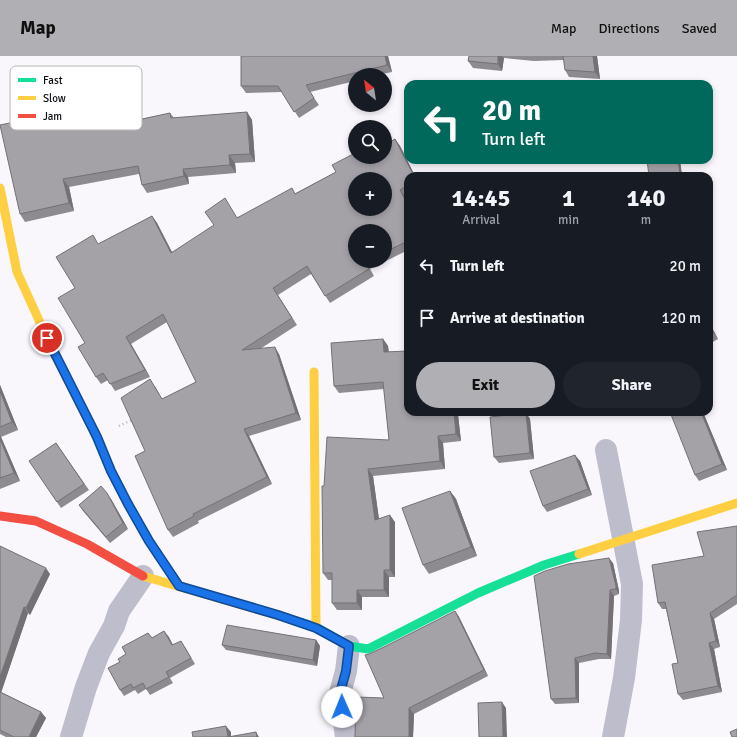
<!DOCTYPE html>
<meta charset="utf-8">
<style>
body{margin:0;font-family:Signika,sans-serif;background:#20242c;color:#f1f3f6;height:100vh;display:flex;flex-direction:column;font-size:15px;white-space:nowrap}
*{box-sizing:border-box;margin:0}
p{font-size:13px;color:#9ea1a6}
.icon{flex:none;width:22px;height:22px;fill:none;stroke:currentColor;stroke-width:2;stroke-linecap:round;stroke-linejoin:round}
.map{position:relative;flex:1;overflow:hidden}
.details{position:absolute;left:404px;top:116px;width:309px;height:244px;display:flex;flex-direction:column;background:#171b24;border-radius:12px;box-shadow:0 2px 6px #0003}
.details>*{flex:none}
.hud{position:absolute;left:404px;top:24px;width:309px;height:84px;border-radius:12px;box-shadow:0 2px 6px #0003;background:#00695c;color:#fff;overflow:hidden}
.needle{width:26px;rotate:330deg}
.tools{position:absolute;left:348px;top:12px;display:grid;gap:8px}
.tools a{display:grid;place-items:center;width:44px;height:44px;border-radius:50%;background:#171b24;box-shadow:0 2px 6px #0003;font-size:20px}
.pin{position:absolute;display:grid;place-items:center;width:34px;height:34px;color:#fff;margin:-17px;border:2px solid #fff;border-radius:50%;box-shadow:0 1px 4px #0007}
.me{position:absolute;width:44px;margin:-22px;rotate:359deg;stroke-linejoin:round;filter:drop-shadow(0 0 3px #0008)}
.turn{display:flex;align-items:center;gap:14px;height:84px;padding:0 12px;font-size:18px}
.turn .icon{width:52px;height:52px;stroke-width:2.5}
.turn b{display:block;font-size:28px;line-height:34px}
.eta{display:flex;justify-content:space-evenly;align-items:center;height:68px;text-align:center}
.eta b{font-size:24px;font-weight:700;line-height:28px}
.button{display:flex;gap:8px;margin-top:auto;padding:8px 12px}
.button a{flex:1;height:46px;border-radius:24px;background:#b0b0b4;color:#111;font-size:16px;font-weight:700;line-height:46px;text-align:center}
.button a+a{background:#20242c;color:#f1f3f6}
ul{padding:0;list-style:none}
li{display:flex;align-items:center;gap:12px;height:52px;padding:0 12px}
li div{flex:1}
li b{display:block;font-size:15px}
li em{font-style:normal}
header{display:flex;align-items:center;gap:24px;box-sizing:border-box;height:56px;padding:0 20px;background:#b0b0b4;color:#111}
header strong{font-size:19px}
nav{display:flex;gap:22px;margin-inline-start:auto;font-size:14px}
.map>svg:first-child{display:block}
</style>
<header>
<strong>Map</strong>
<nav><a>Map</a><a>Directions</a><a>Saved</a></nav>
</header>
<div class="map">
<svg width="737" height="681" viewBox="0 0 737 681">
<rect width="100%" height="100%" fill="#f9f7fc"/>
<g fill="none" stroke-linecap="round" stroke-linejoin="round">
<path stroke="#b3b3bd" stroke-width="2.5" stroke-dasharray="1 3" stroke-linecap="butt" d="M119,370L134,363"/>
<path stroke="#bdbdcc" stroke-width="22" d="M606,394L632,528L631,564L624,622L613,681
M71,681L86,631L99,597L114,570L119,555L143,520
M346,681L340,637L346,615L349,590"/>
<path stroke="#16e098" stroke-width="9" d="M95,378L111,415L128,448L149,485L179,530
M297,565L316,571L349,590L368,593L478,537L544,509L579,498"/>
<path stroke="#ffcf43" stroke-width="9" d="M0,132L17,216L53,295L95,378
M314,316L316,571
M579,498L737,447
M143,520L297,565"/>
<path stroke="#f24e42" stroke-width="9" d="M0,460L36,465L87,488L143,520"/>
</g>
<path fill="#8e8b90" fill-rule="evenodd" d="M388,0L392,16L378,19H355V25L310,36L319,49L299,62L282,36L246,37L241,30Z
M469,0H597L600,23L569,21L565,14L564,4L534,5L504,2L502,15L473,12L468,5Z
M115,46L120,54L122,67L170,57L174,62L247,56L252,64L255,106L235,107L236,117L188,121L189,128L147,137L142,129L139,118L69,131L74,155L25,166L20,158Z
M395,83L400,90L415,120H408V139L405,141L408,147V194L370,213L374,220L330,247L311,218L278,239L297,269L260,293L279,298L301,364L249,380L272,428L198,465L199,467L173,481L168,474L145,395L155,330L162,343L196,326L167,266L131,288L150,321L115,335L108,324L101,328L96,321L85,287L75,232L99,188L152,160L157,167L172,196L238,161L296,137L336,116L359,102ZM385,175V205H355Z
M680,104L682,120H649Z
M709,266L718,283L709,288Z
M383,283L388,290L389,296L408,356H457L458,359L461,385L443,387L445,413L373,420L379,463L395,466V521H389V541H362V554H337L332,547V524H328L323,517L324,430L389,384L384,333L339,337L334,330Z
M0,329L18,374L1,381L20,425L0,433Z
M703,356L727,414L699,425L695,419Z
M526,357L530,363L534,403L499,407L494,401Z
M56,387L89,434L61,452L29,405Z
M580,405L592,439L547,456L543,450Z
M450,435L456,443L477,500L429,518L423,509Z
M111,443L128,473L110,487L83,455L79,449Z
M737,470V548L714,563L720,591L714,593L722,636L683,644L678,638V607L666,553H662L658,547L704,500Z
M0,490L50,518L30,559L28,557L1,636L41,656L46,662L36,681H6L0,678Z
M613,507L619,535V538L614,540L611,603H599L579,607V647L555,648L551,643Z
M455,555L459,561L488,620L414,658L413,681H355L384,642L369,598L384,591Z
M164,575L173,589L185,591L195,608L170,622L173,627L150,639L146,633L138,638L135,634L124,640L120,634V606L126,598L148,577L152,582Z
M316,584L320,590L317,610L226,594L222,589Z"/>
<path fill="#747175" d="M385,0H388L392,16L387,9Z
M498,0H502L504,2L502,15L498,8Z
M593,0H597L600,23L595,16Z
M115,46L120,54L124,75L119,68Z
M247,56L252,64L255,106L250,98Z
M395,83L400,90L415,120H414Z
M229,99L235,107L236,117L230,109Z
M678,104H680L682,120L680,118Z
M183,113L188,121L189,128L184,120Z
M63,123L69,131L74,155L69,147Z
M400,134L405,141L408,147V149Z
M152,160L157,167L176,204L171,197Z
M709,266L718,283L714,277L709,268Z
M126,281L131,288L150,321L145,314Z
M383,283L388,290L389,304L384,296Z
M275,291L279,298L301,364L296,357Z
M0,329L18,374L12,366L0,335Z
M454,356H457L458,359L461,385L456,378Z
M701,356H703L727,414L722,408Z
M526,357L530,363L534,403L530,397Z
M244,373L249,380L272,428L267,421Z
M0,379L1,381L20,425L14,417L0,383Z
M438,380L443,387L445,413L440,405Z
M575,399L580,405L592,439L588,433Z
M368,413L373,420L380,471L375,464Z
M450,435L456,443L477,500L471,491Z
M107,437L111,443L128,473L123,467Z
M390,459L395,466V521L390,514Z
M609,502L613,507L619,535V538L616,533Z
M46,512L50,518L30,559L26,552Z
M384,514L389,521V541L384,534Z
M357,534L362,541V554L357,547Z
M610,534L614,540L611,603L607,598Z
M24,551L28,557L0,640V621Z
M455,555L459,561L488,620L484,614Z
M710,557L714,563L720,591L716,585Z
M164,575L169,581L176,595L172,589Z
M316,584L320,590L317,610L313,604Z
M709,587L714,593L722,636L718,630Z
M575,602L579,607V647L576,642Z
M502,646L506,652L507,681H503Z
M409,652L414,658L413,681H409Z
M41,656L46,662L36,681H29Z
M226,670L231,676V681H228Z
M256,676L259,681H257Z"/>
<path fill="#a5a2a7" stroke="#747175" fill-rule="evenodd" d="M241,0H385L387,9L306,29L314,42L294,56L278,30H241Z
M469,0H498V8L468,5Z
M563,0H593L595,16L565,14Z
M115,46L119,68L170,57L171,62L247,56L250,98L229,99L230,109L183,113L184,120L142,129L138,110L63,123L69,147L20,158L0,69L58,57Z
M395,83L414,120H408V129L400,134L408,149V185L385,196V175H355V205H368L365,206L369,213L325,240L307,210L273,232L292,262L242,294L275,291L296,357L244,373L267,421L193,458L194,460L168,474L135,400L145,395L121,342L150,323L162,343L196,326L163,258L126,281L145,314L110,328L103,317L96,321L78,291L85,287L58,242L75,232L56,201L93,179L98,188L152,160L171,197L214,169L205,156L225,142L237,162L292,132L295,138L336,116L332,109L355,97V101H357L358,103L361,101H385V89ZM355,123H385V153H355Z
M647,104H678L680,118L660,120H649Z
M709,268L714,277L709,280Z
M383,283L384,296L408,295V356H454L456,378L438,380L440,405L368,413L375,464L390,459V514H384V534H357V547H332V517H323L322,430H324L327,381L389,384L383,326L334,330L331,287Z
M0,335L12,366L0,371Z
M670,356H701L722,408L695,419Z
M526,357L530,397L494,401L490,361Z
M0,383L14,417L0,422Z
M56,387L84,428L57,446L29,405Z
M575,399L588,433L543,450L530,415Z
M101,430L107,437L123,467L106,481L79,449Z
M450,435L471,491L423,509L402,452Z
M737,470V539L710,557L716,585L709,587L718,630L678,638L672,608L678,607L665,546L658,547L652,509L704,500L697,476Z
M0,490L46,512L26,552L24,551L0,621Z
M609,502L616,530V533L610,534L607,598L595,597L575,602L576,642L551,643L534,520L545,515L568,508Z
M455,555L484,614L409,652V681H355L356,641L384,642L365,599L369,598L384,591Z
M227,569L316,584L313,604L222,589Z
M164,575L172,589L181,585L191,602L166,616L169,621L146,633L143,627L133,632L131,628L120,634L108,612L120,606L118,603L126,598L122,591L148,577L152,582Z
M0,636L41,656L29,681H14L0,674Z
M502,646L503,681H479L478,647Z
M226,670L228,681L256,676L257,681H193L192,676Z
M737,673V681H732L730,676Z"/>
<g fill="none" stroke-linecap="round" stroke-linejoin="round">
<defs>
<path id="route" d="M47,282L97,381L111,415L128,448L149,485L179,530L278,559L316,572L349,590L346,615L340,637L342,651"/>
</defs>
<use href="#route" stroke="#114b97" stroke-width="10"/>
<use href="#route" stroke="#1a73e8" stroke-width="7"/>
</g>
<rect x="10" y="10" width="132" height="64" rx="6" fill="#fff" stroke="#b7b6b8" stroke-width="1"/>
<rect x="18" y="22" width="18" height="4" fill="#16e098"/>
<rect x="18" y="40" width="18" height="4" fill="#ffcf43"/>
<rect x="18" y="58" width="18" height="4" fill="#f24e42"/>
<g font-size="11" fill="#0f0c12">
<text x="43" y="28">Fast</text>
<text x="43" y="46">Slow</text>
<text x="43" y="64">Jam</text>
</g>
</svg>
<div class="tools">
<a><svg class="needle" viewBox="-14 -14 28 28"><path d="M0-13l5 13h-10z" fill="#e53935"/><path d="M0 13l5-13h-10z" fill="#9ea1a6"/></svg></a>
<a><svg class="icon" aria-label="search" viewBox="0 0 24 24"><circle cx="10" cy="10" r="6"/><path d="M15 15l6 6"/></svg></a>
<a>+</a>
<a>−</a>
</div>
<div class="pin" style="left:47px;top:282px;background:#d93025"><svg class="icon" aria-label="arrive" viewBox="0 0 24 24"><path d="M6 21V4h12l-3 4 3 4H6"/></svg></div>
<svg class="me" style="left:342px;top:651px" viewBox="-20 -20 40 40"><circle r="19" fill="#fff"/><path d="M0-13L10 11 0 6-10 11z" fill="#1a73e8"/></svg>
<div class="hud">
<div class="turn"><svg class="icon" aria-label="left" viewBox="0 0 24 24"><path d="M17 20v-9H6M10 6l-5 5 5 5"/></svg><div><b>20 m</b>Turn left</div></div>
</div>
<section class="details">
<div class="eta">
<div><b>14:45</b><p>Arrival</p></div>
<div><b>1</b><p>min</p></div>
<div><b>140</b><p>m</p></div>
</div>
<ul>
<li><svg class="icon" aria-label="left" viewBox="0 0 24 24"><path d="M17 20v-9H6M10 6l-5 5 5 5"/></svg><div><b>Turn left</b></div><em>20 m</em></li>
<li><svg class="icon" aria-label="arrive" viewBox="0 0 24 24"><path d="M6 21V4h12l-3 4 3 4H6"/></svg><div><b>Arrive at destination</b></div><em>120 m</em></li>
</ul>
<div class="button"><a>Exit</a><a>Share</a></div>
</section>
</div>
